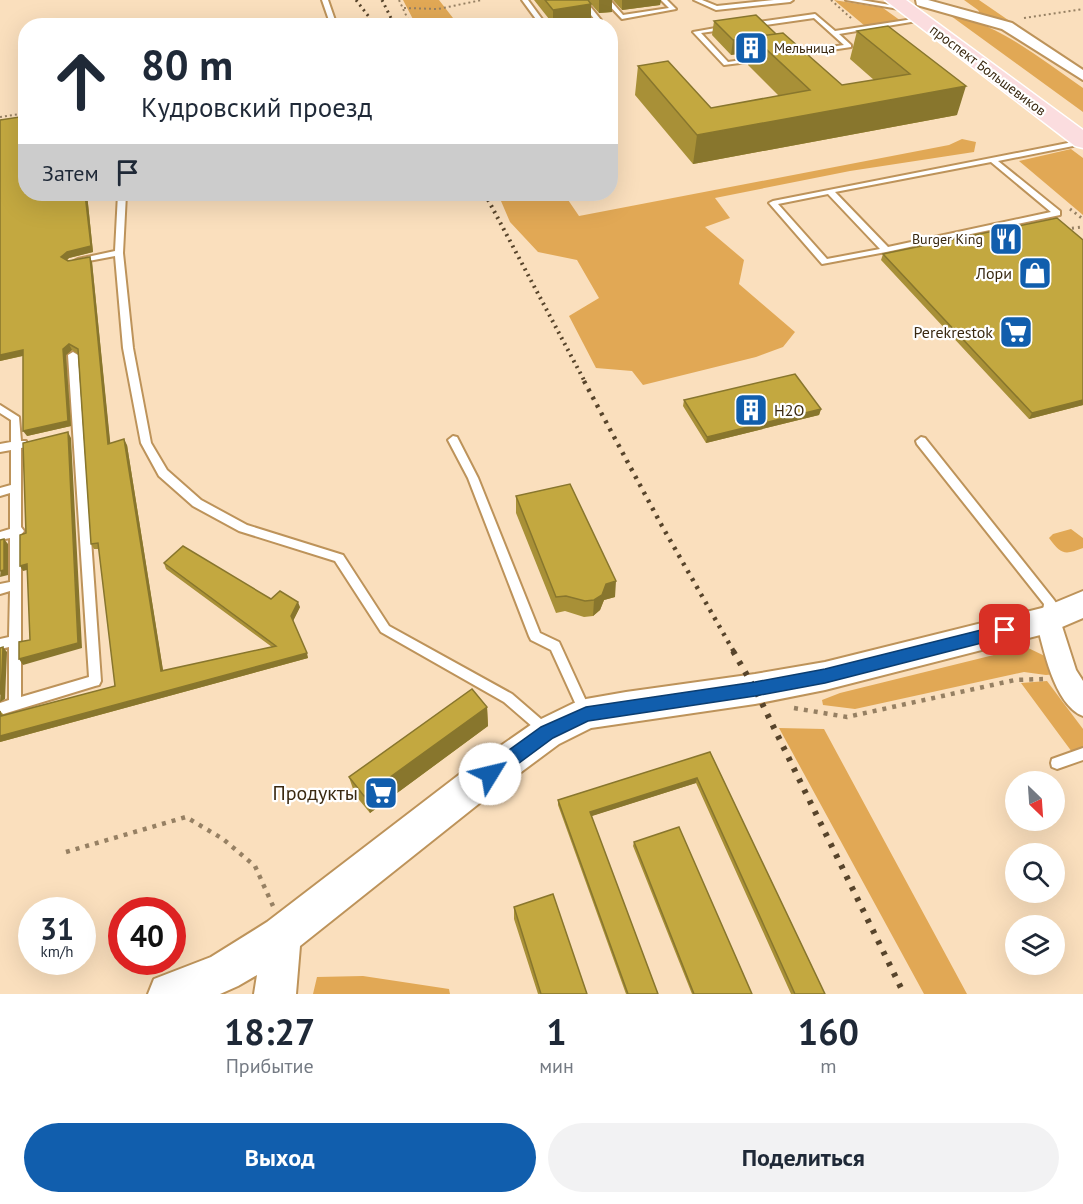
<!DOCTYPE html>
<html lang="ru">
<meta charset="utf-8">
<style>
body{margin:0;font-family:"PT Sans",sans-serif;background:#f2f2f3;color:#1f2937;height:100vh;display:flex;flex-direction:column;font-size:22px;white-space:nowrap}
*{box-sizing:border-box;margin:0}
p{font-size:20px;color:#747a83}
.icon{flex:none;width:33px;height:33px;fill:none;stroke:currentColor;stroke-width:2;stroke-linecap:round;stroke-linejoin:round}
.map{position:relative;height:994px;overflow:hidden}
.side{display:flex;flex-direction:column;background:#fff;flex:1}
.side>*{flex:none}
.guide{position:absolute;left:18px;top:18px;width:600px;height:183px;border-radius:24px;box-shadow:0 6px 24px #0002;background:#fff;color:#1f2937;overflow:hidden}
.needle{width:39px;rotate:155deg}
.controls{position:absolute;left:1005px;top:771px;display:grid;gap:12px}
.controls a{display:grid;place-items:center;width:60px;height:60px;border-radius:50%;background:#fff;box-shadow:0 6px 24px #0002;font-size:30px}
.speed{position:absolute;left:18px;top:897px;display:flex;gap:12px;font-size:30px;font-weight:700;text-align:center}
.speed>*{display:grid;place-content:center;width:78px;height:78px;border-radius:50%;background:#fff;box-shadow:0 6px 24px #0002;line-height:1}
.speed small{font-size:15px;font-weight:400}
.speed .limit{border:9px solid #d22;background:#fff;color:#111}
.pin{position:absolute;display:grid;place-items:center;width:51px;height:51px;color:#fff;margin:-26px;border-radius:12px;box-shadow:0 3px 9px #0006}
.me{position:absolute;width:66px;margin:-33px;rotate:54deg;stroke-linejoin:round;filter:drop-shadow(0 0 4px #0008)}
.turn{display:flex;align-items:center;gap:21px;height:126px;padding:0 24px;font-size:27px}
.turn .icon{width:78px;height:78px;stroke-width:2.5}
.turn b{display:block;font-size:42px;line-height:51px}
.then{display:flex;align-items:center;height:57px;padding:0 24px;background:#0003;gap:12px;font-size:22px}
.eta{display:flex;justify-content:space-evenly;align-items:center;height:102px;text-align:center}
.eta b{font-size:36px;font-weight:700;line-height:42px}
.cta{display:flex;gap:12px;margin-top:auto;padding:12px 24px}
.cta a{flex:1;height:69px;border-radius:36px;background:#115ead;color:#fff;font-size:24px;font-weight:700;line-height:69px;text-align:center}
.cta a+a{background:#f2f2f3;color:#1f2937}
.map>svg:first-child{display:block}
</style>
<div class="map">
<svg width="1083" height="994" viewBox="0 0 1083 994">
<rect width="100%" height="100%" fill="#fadfbd"/>
<path fill="#e1a855" d="M403,0H439L453,18L467,25H416Z
M834,0L883,8L901,21L865,26Z
M964,0H979L1020,28L981,15L978,10Z
M955,15C1003,27 1042,60 1083,88V112L951,16Z
M962,139L976,142L974,152L850,171L715,198L730,218L705,227L744,260L739,284L795,332L783,347L756,357L643,385L632,371L596,368L569,316L599,298L577,260L538,252L510,222L498,194H564L579,216L949,145Z
M1071,149L1083,158V215L1019,161Z
M1071,529L1083,538V548C1065,555 1061,555 1049,538L1053,534Z
M1026,647L1049,658L1056,674L1046,675L1024,672L855,709L823,705L822,700L840,693Z
M1047,681L1083,729V747L1072,752L1021,683Z
M779,728L824,729L967,994H924Z
M363,976L449,989L450,994H313L317,977Z"/>
<g fill="none" stroke-linecap="round" stroke-linejoin="round">
<defs>
<path id="service" d="M322,0H328L337,26H331Z
M522,0H528L547,26H541Z
M579,0H585L601,20V22L581,26H563L595,20Z
M604,0H610L623,15L669,8L661,0H667L676,9L622,19Z
M694,0H702L717,6L774,0H793L790,2L716,10Z
M846,0H861L908,8L905,10Z
M815,14L835,31L920,18L923,20L839,34L851,45V47L792,56L790,55V53L844,45L814,18L751,27L748,25L751,23Z
M727,26L730,28L729,29L701,33L728,62L762,57L764,58V60L724,65L693,32Z
M1083,140V144L998,161L1060,211V215L886,252L822,264L769,203L773,201ZM991,162L1051,212L888,247L835,192ZM828,194L880,249L827,259L778,204Z
M118,194H126L123,253L133,348L151,443L167,470L201,500L247,525L343,555L389,626L512,694L549,726L551,730L549,734L545,736L541,734L504,702L381,632L335,561L239,531L193,506L159,476L141,443L123,348L115,256L78,263L74,261L78,259L115,251Z
M73,352L78,355L101,681L99,685L95,686L0,715V703L9,700V647L0,649V639L9,637L10,591L0,594V584L10,582V538L0,540V532L10,529V493L0,496V488L11,485V450L0,452V444L11,442V420L0,413V405L19,417L21,441H26L27,444L26,447L21,448V527L24,531L21,535V697L89,677L68,355Z
M453,436L457,437L478,478L540,633L559,642L592,714L590,718L586,720L582,718L551,650L531,640L529,636L468,478L448,440Z
M921,437L925,438L1054,600L1056,603L1052,622L1048,624L1044,622L1042,619L1044,604L917,444L916,441Z
M1083,748V760L1057,769L1052,767L1051,763L1052,759Z"/>
<path id="minor" d="M916,0H928L1012,23L1083,70V80L1002,29L917,5Z
M1048,610L1057,613L1060,620L1076,670L1083,681V716C1054,705 1043,647 1036,620L1039,613Z"/>
<path id="tertiary" d="M1083,591V618L1048,633L825,690L755,704L591,728L559,744L486,798L300,946L296,994H254L257,975L238,986L220,994H148L154,979L211,957L267,922L460,774L535,722L574,703L586,699L626,692L755,674L825,662L1042,608Z"/>
<path id="primary" d="M885,0H906L1083,130V148L1075,146Z"/>
</defs>
<use href="#service" stroke="#bd935a" stroke-width="4"/>
<use href="#minor" stroke="#bd935a" stroke-width="4"/>
<use href="#tertiary" stroke="#bd935a" stroke-width="4"/>
<use href="#primary" stroke="#fff" stroke-width="3"/>
<path stroke="#968063" stroke-width="2" stroke-dasharray="2 3" stroke-linecap="butt" d="M399,0L411,26
M831,0L852,19
M404,8L438,9L482,0
M1024,18L1083,9
M0,117L26,113"/>
<path stroke="#968063" stroke-width="3" stroke-dasharray="2 4" stroke-linecap="butt" d="M1070,209L1083,219
M1066,229L1083,227"/>
<path stroke="#968063" stroke-width="4.5" stroke-dasharray="4 6" stroke-linecap="butt" d="M794,708L847,717L1015,680L1043,679
M66,852L186,817L223,839L255,866L273,906"/>
<use href="#service" fill="#fff" fill-rule="evenodd"/>
<use href="#minor" fill="#fff" fill-rule="evenodd"/>
<use href="#tertiary" fill="#fff" fill-rule="evenodd"/>
<use href="#primary" fill="#fbdddf" fill-rule="evenodd"/>
<path stroke="#57442b" stroke-width="3" stroke-dasharray="2 4" stroke-linecap="butt" d="M356,0L376,26
M382,0L395,26"/>
<path stroke="#57442b" stroke-width="4" stroke-dasharray="2 4.5" stroke-linecap="butt" d="M485,194L585,382"/>
<path stroke="#57442b" stroke-width="4.5" stroke-dasharray="3 6" stroke-linecap="butt" d="M584,381L662,526L734,652"/>
<path stroke="#57442b" stroke-width="6" stroke-dasharray="4 8" stroke-linecap="butt" d="M733,651L755,689L904,994"/>
</g>
<path fill="#a89037" d="M534,0H612V12L599,13L591,4V18L553,24Z
M613,0H661L660,5L622,10Z
M714,21L776,34L842,85L874,80L850,59L857,31L888,26L957,115L693,164L635,95L638,66L711,108L779,96L748,65L749,57L741,58L737,54L731,55L712,35Z
M0,120L26,194H87L93,252L69,258L67,260L92,262L110,443L127,445L163,671L272,647L166,569L164,563L271,599L300,607L293,621L308,658L0,742V711L4,715L115,686L99,549H94L91,544L78,354L72,350L66,355L71,426L27,436L23,356L0,361Z
M1083,240V405L1029,419L881,260L883,254Z
M684,400L821,409L819,415L706,443L683,406Z
M516,496L615,597L604,600L600,610L593,616L584,617L565,611L556,613L516,513Z
M487,707L488,726L370,813L355,795L349,777Z
M710,752L825,994H791L696,783L591,816L658,994H626L558,805V800Z
M634,842L752,994H692L633,846Z
M514,907L587,994H538L514,919Z"/>
<path fill="#88762d" d="M599,0H612V12L599,13Z
M622,0H661L660,5L622,10Z
M591,4V18L553,24V10Z
M739,39L737,54L731,55L733,40Z
M752,42L749,57L741,58L743,43Z
M966,86L957,115L693,164L697,135Z
M85,194H87L93,252L69,258L64,263L61,257L67,252Z
M90,257L92,262L111,450L108,444Z
M69,344L72,350L66,355L71,426L27,436L23,431L63,349Z
M23,350L26,355L0,361V355Z
M1083,400V405L1029,419L1032,413Z
M821,409L819,415L706,443L707,437Z
M68,432L71,438L82,648L23,665L19,659L78,643Z
M124,439L127,445L164,676L161,671Z
M4,539L8,544V575L0,577Z
M27,564L31,569L23,571L20,566Z
M616,581L615,597L604,600L600,610L593,616L594,600L606,584Z
M298,602L300,607L293,621L291,616Z
M3,647L7,652L5,699L0,702Z
M307,653L308,658L0,742V736Z
M487,707L488,726L370,813L364,796Z
M697,778L696,783L589,817L590,812Z"/>
<path fill="#c3a840" stroke="#88762d" stroke-width="1.5" d="M545,0H588L591,4L553,10Z
M756,15L776,34L753,37L752,42L743,43L739,39L733,40L714,21Z
M888,26L966,86L697,135L638,66L668,61L711,108L810,90L753,37L783,33L842,85L910,74L857,31Z
M26,116V194H85L91,246L67,252L61,257L68,261L90,257L108,444L124,439L161,671L276,646L164,563L183,546L271,599L280,591L298,602L291,616L307,653L0,736V711L1,716L115,686L98,543L91,544L78,349L69,344L63,349L68,421L23,431V350L0,355V120Z
M1057,218L1083,240V400L1032,413L883,254Z
M795,374L821,409L707,437L684,400Z
M68,432L78,643L19,659V642L30,640L27,564L20,566V535L26,533L23,443Z
M570,484L616,581L606,584L602,595L594,600L585,601L566,596L556,597L516,496Z
M4,539V570L0,571V540Z
M3,647L1,694H0V648Z
M472,689L487,707L364,796L349,777Z
M710,752L825,994H795L697,778L590,812L658,994H628L558,800Z
M679,827L752,994H694L634,842Z
M553,894L587,994H541L514,907Z"/>
<path fill="#115ead" stroke="#0b3d70" stroke-width="1.5" d="M1005,624L1011,626L1013,630L1011,635L1005,637L825,683L755,696L588,721L553,738L496,780L490,782L484,780L482,774L484,768L541,727L586,707L755,682L825,669Z"/>
<defs>
<symbol id="building-square" viewBox="-11 -11 22 22"><rect x="-9" y="-9" width="18" height="18" rx="4" fill="#115ead" stroke="#fff"/><path d="M-4-6H4V6H1V3H-1V6H-4ZM-2.5-4.3h1.7v1.8h-1.7ZM.8-4.3h1.7v1.8H.8ZM-2.5-1h1.7V.8h-1.7ZM.8-1h1.7V.8H.8Z" fill="#fff"/></symbol>
<symbol id="restaurant-square" viewBox="-11 -11 22 22"><rect x="-9" y="-9" width="18" height="18" rx="4" fill="#115ead" stroke="#fff"/><path d="M-5-6h1v4h1v-4h1v4h1v-4h1v5L-1.5 .5V6h-2V.5L-5-1ZM5-6V6H3V1.5H1.5Q1.5-4 5-6Z" fill="#fff"/></symbol>
<symbol id="shop-square" viewBox="-11 -11 22 22"><rect x="-9" y="-9" width="18" height="18" rx="4" fill="#115ead" stroke="#fff"/><path d="M-5-2.5h2.3a2.7 3.5 0 0 1 5.4 0H5L5.5 6h-11ZM-1.5-2.5h3a1.5 2.3 0 0 0-3 0Z" fill="#fff"/></symbol>
<symbol id="supermarket-square" viewBox="-11 -11 22 22"><rect x="-9" y="-9" width="18" height="18" rx="4" fill="#115ead" stroke="#fff"/><path d="M-6-5.5h2.5l.6 2H6L4.5 2H-2.5L-4.4-4H-6ZM-1.5 3.2a1.3 1.3 0 1 0 .1 0ZM3 3.2a1.3 1.3 0 1 0 .1 0Z" fill="#fff"/></symbol>
</defs>
<g fill-rule="evenodd">
<use href="#building-square" x="732" y="29" width="38" height="38"/>
<use href="#restaurant-square" x="987" y="220" width="38" height="38"/>
<use href="#shop-square" x="1016" y="254" width="38" height="38"/>
<use href="#supermarket-square" x="997" y="313" width="38" height="38"/>
<use href="#building-square" x="732" y="391" width="38" height="38"/>
<use href="#supermarket-square" x="362" y="774" width="38" height="38"/>
</g>
<g text-anchor="middle" dominant-baseline="central" stroke-width="4.5" stroke-linejoin="round" paint-order="stroke">
<g font-size="14" fill="#3a2911" stroke="#fff" text-anchor="start">
<text x="774" y="48">Мельница</text>
<text x="983" y="239" text-anchor="end">Burger King</text>
</g>
<g font-size="14" fill="#3a2911" stroke="#fff">
<text transform="translate(988 70) rotate(37)">проспект Большевиков</text>
</g>
<g font-size="16" fill="#3a2911" stroke="#fff" text-anchor="end">
<text x="1012" y="273">Лори</text>
<text x="993" y="332">Perekrestok</text>
<text x="774" y="410" text-anchor="start">H2O</text>
</g>
<g font-size="20" fill="#3a2911" stroke="#fff" text-anchor="end">
<text x="358" y="793">Продукты</text>
</g>
</g>
</svg>
<div class="controls">
<a><svg class="needle" viewBox="-14 -14 28 28"><path d="M0-13l5 13h-10z" fill="#e53935"/><path d="M0 13l5-13h-10z" fill="#747a83"/></svg></a>
<a><svg class="icon" aria-label="search" viewBox="0 0 24 24"><circle cx="10" cy="10" r="6"/><path d="M15 15l6 6"/></svg></a>
<a><svg class="icon" aria-label="layers" viewBox="0 0 24 24"><path d="M12 4l9 5-9 5-9-5zM3 14l9 5 9-5"/></svg></a>
</div>
<div class="speed"><div>31<small>km/h</small></div><div class="limit">40</div></div>
<div class="pin" style="left:1005px;top:630px;background:#d93025"><svg class="icon" aria-label="arrive" viewBox="0 0 24 24"><path d="M6 21V4h12l-3 4 3 4H6"/></svg></div>
<svg class="me" style="left:490px;top:774px" viewBox="-20 -20 40 40"><circle r="19" fill="#fff"/><path d="M0-13L10 11 0 6-10 11z" fill="#115ead"/></svg>
<div class="guide">
<div class="turn"><svg class="icon" aria-label="ahead" viewBox="0 0 24 24"><path d="M12 20V5M6 11l6-6 6 6"/></svg><div><b>80 m</b>Кудровский проезд</div></div>
<div class="then">Затем<svg class="icon" aria-label="arrive" viewBox="0 0 24 24"><path d="M6 21V4h12l-3 4 3 4H6"/></svg></div>
</div>
</div>
<section class="side">
<div class="eta">
<div><b>18:27</b><p>Прибытие</p></div>
<div><b>1</b><p>мин</p></div>
<div><b>160</b><p>m</p></div>
</div>
<div class="cta"><a>Выход</a><a>Поделиться</a></div>
</section>
